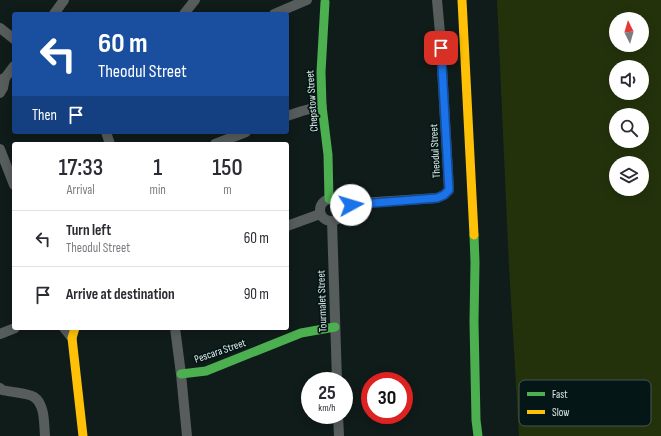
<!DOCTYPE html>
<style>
body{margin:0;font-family:"Sofia Sans Condensed",sans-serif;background:#f2f2f3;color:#2b2b33;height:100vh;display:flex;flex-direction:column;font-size:15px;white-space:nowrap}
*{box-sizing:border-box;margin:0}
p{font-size:13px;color:#7c7c81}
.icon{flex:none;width:22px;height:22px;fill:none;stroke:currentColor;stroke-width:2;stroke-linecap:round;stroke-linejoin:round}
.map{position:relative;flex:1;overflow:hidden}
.sheet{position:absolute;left:12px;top:142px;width:277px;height:188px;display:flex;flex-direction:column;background:#fff;border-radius:4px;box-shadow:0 2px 10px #0003}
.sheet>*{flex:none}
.top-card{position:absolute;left:12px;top:12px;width:277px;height:122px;border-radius:4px;box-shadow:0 2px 10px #0003;background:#1a4fa0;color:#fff;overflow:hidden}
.needle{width:26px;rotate:355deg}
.controls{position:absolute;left:609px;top:12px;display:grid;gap:8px}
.controls a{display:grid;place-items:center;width:40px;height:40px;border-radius:50%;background:#fff;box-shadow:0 2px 10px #0003;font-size:20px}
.speed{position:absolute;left:301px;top:372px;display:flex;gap:8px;font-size:20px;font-weight:700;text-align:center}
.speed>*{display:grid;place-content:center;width:52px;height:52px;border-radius:50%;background:#fff;box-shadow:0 2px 10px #0003;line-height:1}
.speed small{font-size:10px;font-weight:400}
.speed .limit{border:6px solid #d22;background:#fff;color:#111}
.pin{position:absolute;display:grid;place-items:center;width:34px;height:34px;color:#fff;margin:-17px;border-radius:8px;box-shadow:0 2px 6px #0006}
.me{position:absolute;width:44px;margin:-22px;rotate:84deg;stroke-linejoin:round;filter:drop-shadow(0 0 3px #0008)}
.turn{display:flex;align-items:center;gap:14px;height:84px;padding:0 20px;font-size:18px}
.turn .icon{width:52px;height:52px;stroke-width:2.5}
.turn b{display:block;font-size:28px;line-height:34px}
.then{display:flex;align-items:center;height:38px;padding:0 20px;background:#0003;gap:8px;font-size:15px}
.eta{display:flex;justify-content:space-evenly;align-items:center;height:68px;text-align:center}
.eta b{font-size:24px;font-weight:600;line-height:28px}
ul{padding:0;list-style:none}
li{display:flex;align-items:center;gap:12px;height:56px;padding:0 20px;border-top:1px solid #e1e1e2}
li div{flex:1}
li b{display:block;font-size:15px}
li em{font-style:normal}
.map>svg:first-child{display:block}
</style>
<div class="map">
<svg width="661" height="436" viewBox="0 0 661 436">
<rect width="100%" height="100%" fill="#101c1a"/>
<path fill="#24320c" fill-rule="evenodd" d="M497,0H661V436H519L509,266ZM616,19H642V45H616ZM616,67H642V93H616ZM616,115H642V141H616ZM616,163H642V189H616Z"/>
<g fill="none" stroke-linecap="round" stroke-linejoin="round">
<path stroke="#575c5c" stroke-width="10" d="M54,14L64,0
M184,14L195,0
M274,14L307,0
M0,28L14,39
M0,80L5,78L14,66
M0,93L3,88L5,78
M287,116L302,111L322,106
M106,132L110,144
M215,144L246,132
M0,149L14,185
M320 210a11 11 0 1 1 22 0a11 11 0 1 1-22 0Z
M341,207L361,203L437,198L444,195L449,190L440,33L437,0
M332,221L337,381
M287,226L320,214
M64,328L72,338
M175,328L181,374L187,436
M0,334L15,328
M0,388L2,390C10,392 28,393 34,397C45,404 44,424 45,436
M338,415L339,436"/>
<path stroke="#4caf50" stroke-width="9" d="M325,2L321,72L322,106L328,155L329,199
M474,235L475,262L474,322L476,420L478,436
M181,374L206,371L301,333L335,327"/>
<path stroke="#ffc107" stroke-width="9" d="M462,0L474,235
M75,328L72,338L83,436"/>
</g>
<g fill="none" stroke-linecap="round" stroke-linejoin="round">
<defs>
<path id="route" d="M351,205L361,204L437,198L444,195L449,190L441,48"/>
</defs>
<use href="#route" stroke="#114b97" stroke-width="10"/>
<use href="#route" stroke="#1a73e8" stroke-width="7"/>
</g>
<g text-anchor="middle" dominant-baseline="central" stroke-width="3.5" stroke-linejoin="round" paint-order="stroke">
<g font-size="11" fill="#deeae9" stroke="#041615">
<text transform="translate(312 101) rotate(-94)">Chepstow Street</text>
<text transform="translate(435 151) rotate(-93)">Theodul Street</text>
<text transform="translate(322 301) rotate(-92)">Tourmalet Street</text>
<text transform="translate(220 351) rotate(-19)">Pescara Street</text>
</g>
</g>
<rect x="519" y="380" width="132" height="46" rx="6" fill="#041615" stroke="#455655" stroke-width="1"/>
<rect x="527" y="392" width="18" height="4" fill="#4caf50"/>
<rect x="527" y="410" width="18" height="4" fill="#ffc107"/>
<g font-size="11" fill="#deeae9">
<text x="552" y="398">Fast</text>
<text x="552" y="416">Slow</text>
</g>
</svg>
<div class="controls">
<a><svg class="needle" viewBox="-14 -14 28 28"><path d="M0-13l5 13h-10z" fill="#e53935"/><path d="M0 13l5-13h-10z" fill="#7c7c81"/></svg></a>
<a><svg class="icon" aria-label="sound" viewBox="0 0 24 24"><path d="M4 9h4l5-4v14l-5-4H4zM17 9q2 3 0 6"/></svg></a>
<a><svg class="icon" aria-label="search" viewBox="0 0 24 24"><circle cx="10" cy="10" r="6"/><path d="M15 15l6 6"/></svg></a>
<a><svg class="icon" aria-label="layers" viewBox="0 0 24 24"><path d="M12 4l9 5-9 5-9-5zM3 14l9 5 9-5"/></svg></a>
</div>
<div class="speed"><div>25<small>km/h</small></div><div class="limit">30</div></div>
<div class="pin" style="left:441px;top:48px;background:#d93025"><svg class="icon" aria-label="arrive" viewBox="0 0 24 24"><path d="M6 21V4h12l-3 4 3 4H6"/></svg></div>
<svg class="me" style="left:351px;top:205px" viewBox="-20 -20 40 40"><circle r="19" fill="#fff"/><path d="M0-13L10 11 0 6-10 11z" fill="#1a73e8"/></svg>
<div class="top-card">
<div class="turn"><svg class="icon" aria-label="left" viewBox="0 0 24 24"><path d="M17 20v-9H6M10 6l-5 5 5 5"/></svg><div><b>60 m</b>Theodul Street</div></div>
<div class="then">Then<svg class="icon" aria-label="arrive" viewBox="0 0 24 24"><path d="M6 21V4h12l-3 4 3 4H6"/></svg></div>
</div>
<section class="sheet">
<div class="eta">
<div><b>17:33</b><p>Arrival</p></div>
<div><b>1</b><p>min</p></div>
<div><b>150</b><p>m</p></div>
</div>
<ul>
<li><svg class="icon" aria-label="left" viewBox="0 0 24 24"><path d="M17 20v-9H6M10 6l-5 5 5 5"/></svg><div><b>Turn left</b><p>Theodul Street</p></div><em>60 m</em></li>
<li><svg class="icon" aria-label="arrive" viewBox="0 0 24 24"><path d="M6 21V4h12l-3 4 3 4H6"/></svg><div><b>Arrive at destination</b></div><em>90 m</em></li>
</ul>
</section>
</div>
